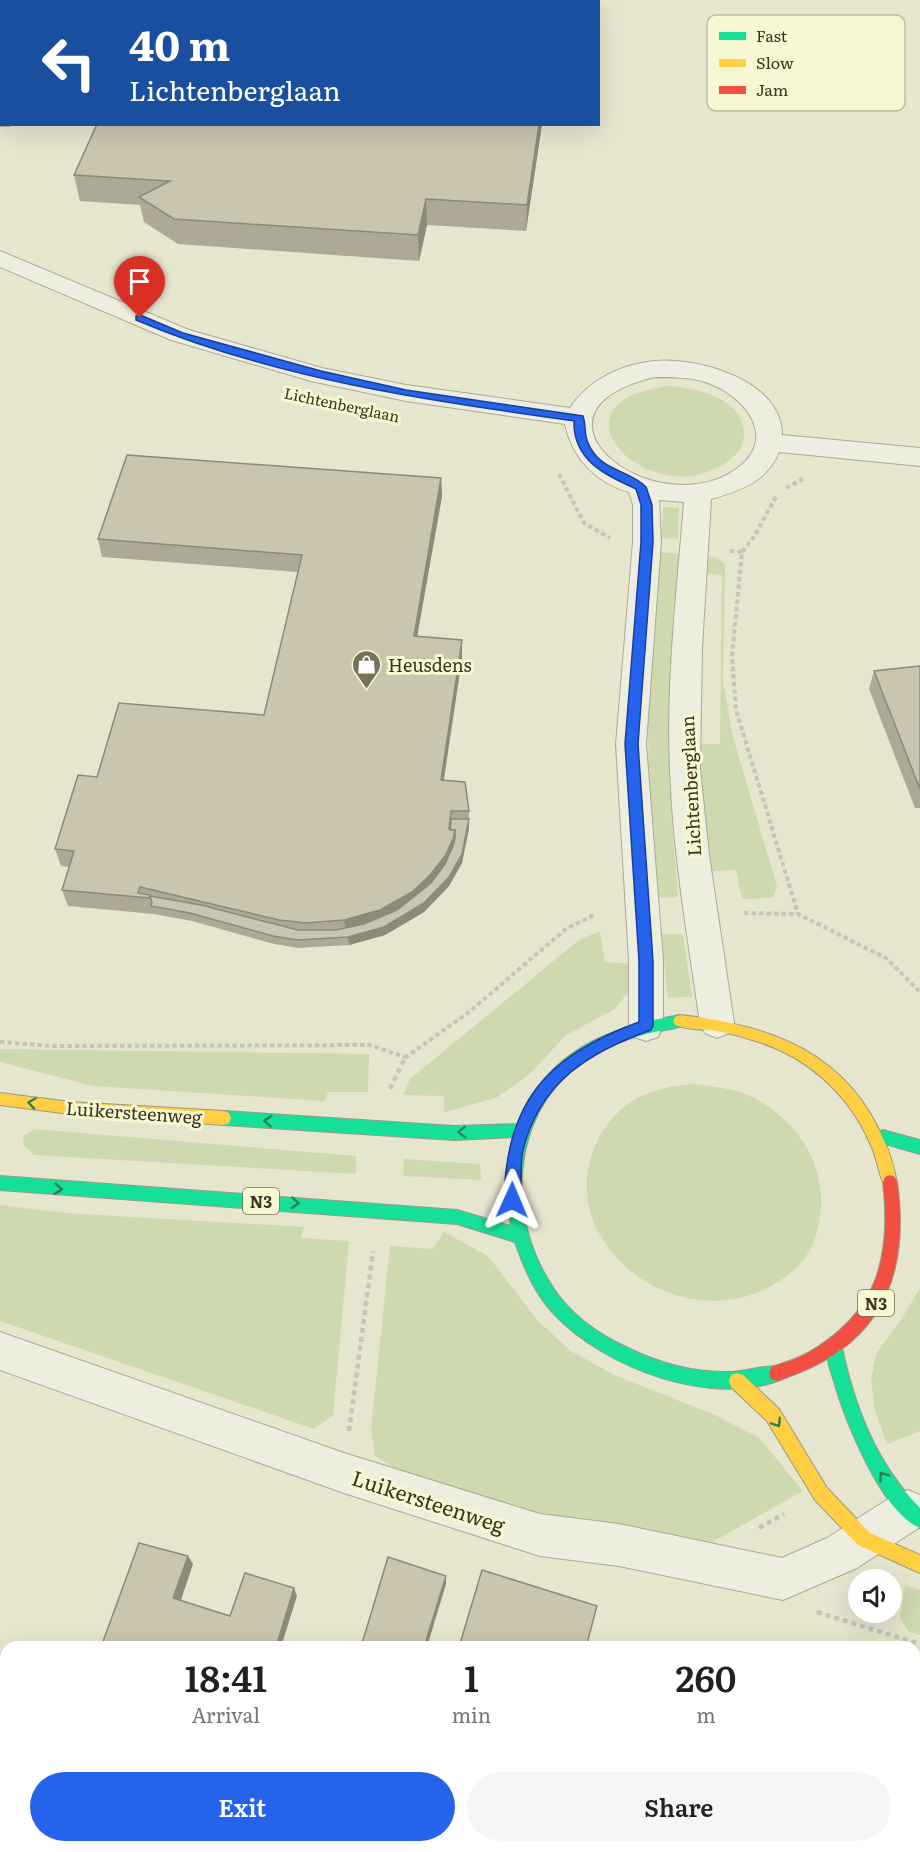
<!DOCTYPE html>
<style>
body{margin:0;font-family:Literata,serif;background:#f6f6f6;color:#202124;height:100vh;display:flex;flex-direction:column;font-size:22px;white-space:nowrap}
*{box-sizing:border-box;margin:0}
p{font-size:20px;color:#757577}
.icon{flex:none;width:33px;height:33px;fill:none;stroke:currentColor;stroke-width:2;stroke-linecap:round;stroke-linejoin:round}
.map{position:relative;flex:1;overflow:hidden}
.side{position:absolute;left:0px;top:1641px;width:921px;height:212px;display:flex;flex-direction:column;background:#fff;border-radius:18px 18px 0 0;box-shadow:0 6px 24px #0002}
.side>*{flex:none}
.top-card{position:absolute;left:0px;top:0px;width:600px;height:126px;box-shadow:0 6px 24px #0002;background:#1a4fa0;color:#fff;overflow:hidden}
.fabs{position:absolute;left:848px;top:1569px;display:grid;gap:12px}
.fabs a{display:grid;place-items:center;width:54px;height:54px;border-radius:50%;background:#fff;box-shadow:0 6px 24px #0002;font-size:30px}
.pin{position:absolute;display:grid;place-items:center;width:51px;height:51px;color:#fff;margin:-62px -26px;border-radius:50% 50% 50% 0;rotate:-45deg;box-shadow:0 0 6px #0007}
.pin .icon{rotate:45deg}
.me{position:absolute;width:66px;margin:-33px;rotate:1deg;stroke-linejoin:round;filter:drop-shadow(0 0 4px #0008)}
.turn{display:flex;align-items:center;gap:21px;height:126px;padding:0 30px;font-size:27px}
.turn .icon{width:78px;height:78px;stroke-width:2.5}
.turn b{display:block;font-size:42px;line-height:51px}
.eta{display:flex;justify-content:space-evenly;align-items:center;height:102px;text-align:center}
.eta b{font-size:36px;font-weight:600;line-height:42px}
.cta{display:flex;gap:12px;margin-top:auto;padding:12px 30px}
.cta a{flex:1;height:69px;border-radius:36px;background:#2563eb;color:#fff;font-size:24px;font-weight:600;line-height:69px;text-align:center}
.cta a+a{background:#f6f6f6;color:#202124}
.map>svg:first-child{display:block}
</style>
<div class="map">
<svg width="920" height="1852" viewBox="0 0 920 1852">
<rect width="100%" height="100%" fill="#e6e5ce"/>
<path fill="#ced9b0" d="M669,386C697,388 741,397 744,432C745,445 737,455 727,462C652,516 537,402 669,386Z
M663,507L679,508L678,539L662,538Z
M659,552L679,554L669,725L671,812L678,897L658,898L649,804L648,720Z
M704,555L717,558L725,564L723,681L733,737L777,886L773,898L742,899L736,870L711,871L694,744H720L722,575L701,573Z
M600,931L605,962L634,964L629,991L615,1009L566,1035L530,1074L496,1098L444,1112V1096L403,1095L410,1079L579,940Z
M661,934H683L692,997L668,998Z
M0,1049L369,1054L368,1092H328L325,1101L93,1086L0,1062Z
M695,1084C716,1087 741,1089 760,1101C803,1128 829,1171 819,1223C817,1236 810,1253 801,1263C742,1325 642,1307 600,1235C573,1189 589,1128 634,1100C652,1089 673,1086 695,1084Z
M35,1129L356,1156V1174L34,1155L24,1146L23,1136Z
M404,1159L480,1164L481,1180L403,1176Z
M0,1205L65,1213L304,1227L301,1238L349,1241L333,1415L314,1429L0,1321Z
M444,1232L488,1256L537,1320L571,1351L614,1375L717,1416L759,1438L803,1491L700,1549L571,1525L405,1475L375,1456L371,1429L390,1246L433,1249Z
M920,1288V1431L887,1444L875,1411L871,1380L876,1354L901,1320Z
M905,1585L920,1590V1635L909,1632L900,1618Z"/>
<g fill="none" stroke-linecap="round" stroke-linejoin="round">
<defs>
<path id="street" d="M0,251L189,330L322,368L406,385L570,408C588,380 622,364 655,361C698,357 783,381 782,435L920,448V466L779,452C767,482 739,491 711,499L702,648L700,769L709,855L734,1023L729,1033L717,1038L705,1033L700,1023C688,939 673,855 670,770C666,681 677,591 684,502L659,500L661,542L646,744L663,961V1026L658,1037L646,1041L634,1037L629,1026V961L616,744L633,542V505L629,492C596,483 572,458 565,424L406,401L311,381L171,340L0,267ZM655,377C671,377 689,377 705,382C748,396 782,443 730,473C647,521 511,411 655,377Z
M0,1332L344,1453L540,1514L619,1524L782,1558L827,1538L893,1496L908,1490L920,1495V1527L857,1568L783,1600L619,1566L540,1556L344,1493L0,1370Z"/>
<path id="fast" d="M680,1015L685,1017L687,1021L685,1025C675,1029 664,1030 654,1032C628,1038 600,1047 579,1064C509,1118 506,1219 554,1289C571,1315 600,1335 628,1348C659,1363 694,1373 729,1372C743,1372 772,1363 783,1367L785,1373L783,1379C711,1408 605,1368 554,1314C535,1294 524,1268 515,1242L457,1224L0,1190V1176L457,1210L511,1226C506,1196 505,1167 513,1137L454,1140L224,1125L219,1123L217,1118L219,1113L224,1111L454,1126L518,1124C547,1051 608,1027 680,1015Z
M883,1130L920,1140V1154L878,1142L876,1137L878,1132Z
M834,1340L840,1342L842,1348C855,1408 876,1463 920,1508V1528C881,1512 844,1418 833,1378C830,1368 824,1353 828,1342Z"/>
<path id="slow" d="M680,1015C770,1025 848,1052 885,1143C891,1155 894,1169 897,1182L895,1187L890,1189L885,1187C878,1173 877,1157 870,1143C848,1093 806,1055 752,1040C741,1036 728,1033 716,1031C703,1029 688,1030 675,1025L673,1021L675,1017Z
M0,1093L70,1102L224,1111L229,1113L231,1118L229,1123L224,1125L70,1114L0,1105Z
M737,1373L743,1375L779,1409L827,1488L870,1533L920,1555V1573L858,1545L815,1500L767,1421L731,1387L729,1381L731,1375Z"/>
<path id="jam" d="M890,1175L895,1177L897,1182C906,1246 896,1311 839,1351C820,1365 799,1373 777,1381L771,1379L769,1373L771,1367C783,1363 795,1360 806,1354C877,1314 892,1259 883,1182L885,1177Z"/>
</defs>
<use href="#street" stroke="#aba997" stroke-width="2"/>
<use href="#fast" stroke="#9b9986" stroke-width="2"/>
<use href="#slow" stroke="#9b9986" stroke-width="2"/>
<use href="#jam" stroke="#9b9986" stroke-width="2"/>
<path stroke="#c7c5b6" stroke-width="4" stroke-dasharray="4.5 3" stroke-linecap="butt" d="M559,474L584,523L610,538
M786,488L803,479
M776,497L754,537L742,552L732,656L736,710L798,914
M730,551L742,552
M744,913L798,914L886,958L920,992
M0,1042L53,1046L370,1045L405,1057
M405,1058L469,1012L566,929L596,914"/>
<path stroke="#c7c5b6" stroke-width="4.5" stroke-dasharray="5 4" stroke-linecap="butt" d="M403,1056L405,1057
M390,1089L406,1056
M349,1431L373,1251
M759,1528L784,1514
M817,1612L920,1644"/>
<use href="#street" fill="#eeeee0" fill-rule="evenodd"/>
<use href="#fast" fill="#16e098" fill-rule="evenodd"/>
<use href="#slow" fill="#ffcf43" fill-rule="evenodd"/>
<use href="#jam" fill="#f24e42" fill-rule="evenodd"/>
</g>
<path fill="#aea996" d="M0,0H55L54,2H2V124H11L10,127H0Z
M97,124H542L526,231L427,225L419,261L178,244L144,222L140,205L80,201L74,175Z
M441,478L442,496L417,637L462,640V658L444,780L469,811V828L462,863L449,886L424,912L385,935L349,945L298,948L274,944L192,921L154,914L68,906L62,890L69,867L61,866L55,849L97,777L264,715L298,572L102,557L98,539Z
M920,666V808H915L869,689L874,671Z
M915,1731L920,1733V1808L915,1806Z
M609,1846H645V1852H609Z"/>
<path fill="#8d8a7a" d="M42,0H55L54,2H41Z
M539,124H542L526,231L527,205Z
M426,199L427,225L419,261L418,235Z
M441,478L442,496L414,654V636Z
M462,640V658L441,796V780Z
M469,819V828L462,863L449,886L424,912L385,935L349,945L348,937L384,927L462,854Z
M455,830V847L431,891L346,936L344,920Z
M188,1556L193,1564L179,1606L173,1598Z
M446,1576V1584L427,1647H424Z
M294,1588L297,1596L281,1647H276Z"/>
<path fill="#cac5af" stroke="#8d8a7a" stroke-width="1.5" d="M0,0H42L41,2H2V109H0Z
M152,0H558V2H151Z
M97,124H539L527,205L426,199L418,235L174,219L139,197L170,181L74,175Z
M127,455L441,478L414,636L462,640L441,780L465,782L469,811H451L449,829L455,830L453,839L445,856L430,875L412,892L380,910L344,920L306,923L279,920L140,887L138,893L150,895L149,898L62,890L74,851L55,849L78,775L97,777L119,703L264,715L302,555L98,539Z
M920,666V789L874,671Z
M451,819H469L462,854L449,877L424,903L384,927L348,937L297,940L273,936L190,913L151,906L152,902L150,896L201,905L298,930H336L364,924L397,910L431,883L445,864L453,846L455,838V830H450Z
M139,1543L188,1556L173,1598L230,1616L245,1573L294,1588L276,1647H101Z
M388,1557L446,1576L424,1647H361Z
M482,1570L597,1606L586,1647H459Z
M915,1731L920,1733V1801L915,1800Z
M612,1846H645V1852H612Z"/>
<defs><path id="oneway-chevron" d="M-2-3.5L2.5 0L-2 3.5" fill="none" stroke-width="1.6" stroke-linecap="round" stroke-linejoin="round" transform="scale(1.5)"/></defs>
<g stroke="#2b8155">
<use href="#oneway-chevron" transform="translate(32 1103) rotate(-172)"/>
<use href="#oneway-chevron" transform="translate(268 1121) rotate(-176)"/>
<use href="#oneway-chevron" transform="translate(462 1132) rotate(178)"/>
<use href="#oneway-chevron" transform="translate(58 1189) rotate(6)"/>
<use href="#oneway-chevron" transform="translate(295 1203) rotate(3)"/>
<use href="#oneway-chevron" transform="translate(777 1423) rotate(57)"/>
<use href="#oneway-chevron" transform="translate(883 1476) rotate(-125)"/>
</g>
<path fill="#2563eb" stroke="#184099" stroke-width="1.5" d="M140,315L183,333L321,371L406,390L583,416C586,424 584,434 588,443C600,472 629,469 646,487L652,505L653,542L638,744L653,961V1026L651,1030C589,1052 540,1082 523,1150C519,1167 524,1189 517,1205H506L504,1200C506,1101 548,1055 639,1022V961L625,744L641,542V505L636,489C605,475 573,460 574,421C426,400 275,379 136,320V316Z"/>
<defs>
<symbol id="shop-pin" viewBox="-11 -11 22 30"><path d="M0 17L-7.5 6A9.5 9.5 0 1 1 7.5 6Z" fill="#78725c" stroke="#f7f7d4"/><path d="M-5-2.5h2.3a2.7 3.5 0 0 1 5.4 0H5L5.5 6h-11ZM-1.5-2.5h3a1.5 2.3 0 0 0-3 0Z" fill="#fff"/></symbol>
</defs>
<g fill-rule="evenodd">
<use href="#shop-pin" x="350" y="648" width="33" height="45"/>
</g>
<g text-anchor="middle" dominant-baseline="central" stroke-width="6" stroke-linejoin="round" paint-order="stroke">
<g font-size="15" fill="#3c341e" stroke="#f7f7d4">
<text transform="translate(342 404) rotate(12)">Lichtenberglaan</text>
</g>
<g fill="#f7f7d4" stroke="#746e55" stroke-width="1.5">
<rect x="243" y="1188" width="36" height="26" rx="4.5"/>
<rect x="858" y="1290" width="36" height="26" rx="4.5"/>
</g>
<g font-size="16" font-weight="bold" fill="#3c341e">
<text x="261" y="1201">N3</text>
<text x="876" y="1303">N3</text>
</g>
<g font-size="18" fill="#3c341e" stroke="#f7f7d4" text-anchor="start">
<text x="388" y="664">Heusdens</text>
</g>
<g font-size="18" fill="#3c341e" stroke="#f7f7d4">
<text transform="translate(690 786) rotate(-93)">Lichtenberglaan</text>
<text transform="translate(134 1112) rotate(4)">Luikersteenweg</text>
</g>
<g font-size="21" fill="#3c341e" stroke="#f7f7d4">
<text transform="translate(429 1500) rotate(18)">Luikersteenweg</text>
</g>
</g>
<rect x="707" y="15" width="198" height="96" rx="9" fill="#f7f7d4" stroke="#bfbc9d" stroke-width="1.5"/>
<rect x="719" y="32" width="27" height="8" fill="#16e098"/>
<rect x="719" y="59" width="27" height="8" fill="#ffcf43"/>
<rect x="719" y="86" width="27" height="8" fill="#f24e42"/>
<g font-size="16" fill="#3c341e">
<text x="756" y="42">Fast</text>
<text x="756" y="69">Slow</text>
<text x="756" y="96">Jam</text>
</g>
</svg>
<div class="fabs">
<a><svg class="icon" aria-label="sound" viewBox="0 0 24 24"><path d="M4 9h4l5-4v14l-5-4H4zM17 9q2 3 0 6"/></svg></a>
</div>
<div class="pin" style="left:140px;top:318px;background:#d93025"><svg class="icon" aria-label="arrive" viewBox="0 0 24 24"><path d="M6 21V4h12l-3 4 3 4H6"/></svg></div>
<svg class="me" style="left:512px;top:1200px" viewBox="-20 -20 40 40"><path d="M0-17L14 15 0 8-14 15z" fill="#2563eb" stroke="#fff" stroke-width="4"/></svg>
<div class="top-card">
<div class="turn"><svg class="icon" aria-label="left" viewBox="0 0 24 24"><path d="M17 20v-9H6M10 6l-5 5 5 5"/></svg><div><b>40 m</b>Lichtenberglaan</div></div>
</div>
<section class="side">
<div class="eta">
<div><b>18:41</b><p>Arrival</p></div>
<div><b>1</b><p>min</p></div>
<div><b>260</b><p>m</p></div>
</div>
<div class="cta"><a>Exit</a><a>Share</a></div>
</section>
</div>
